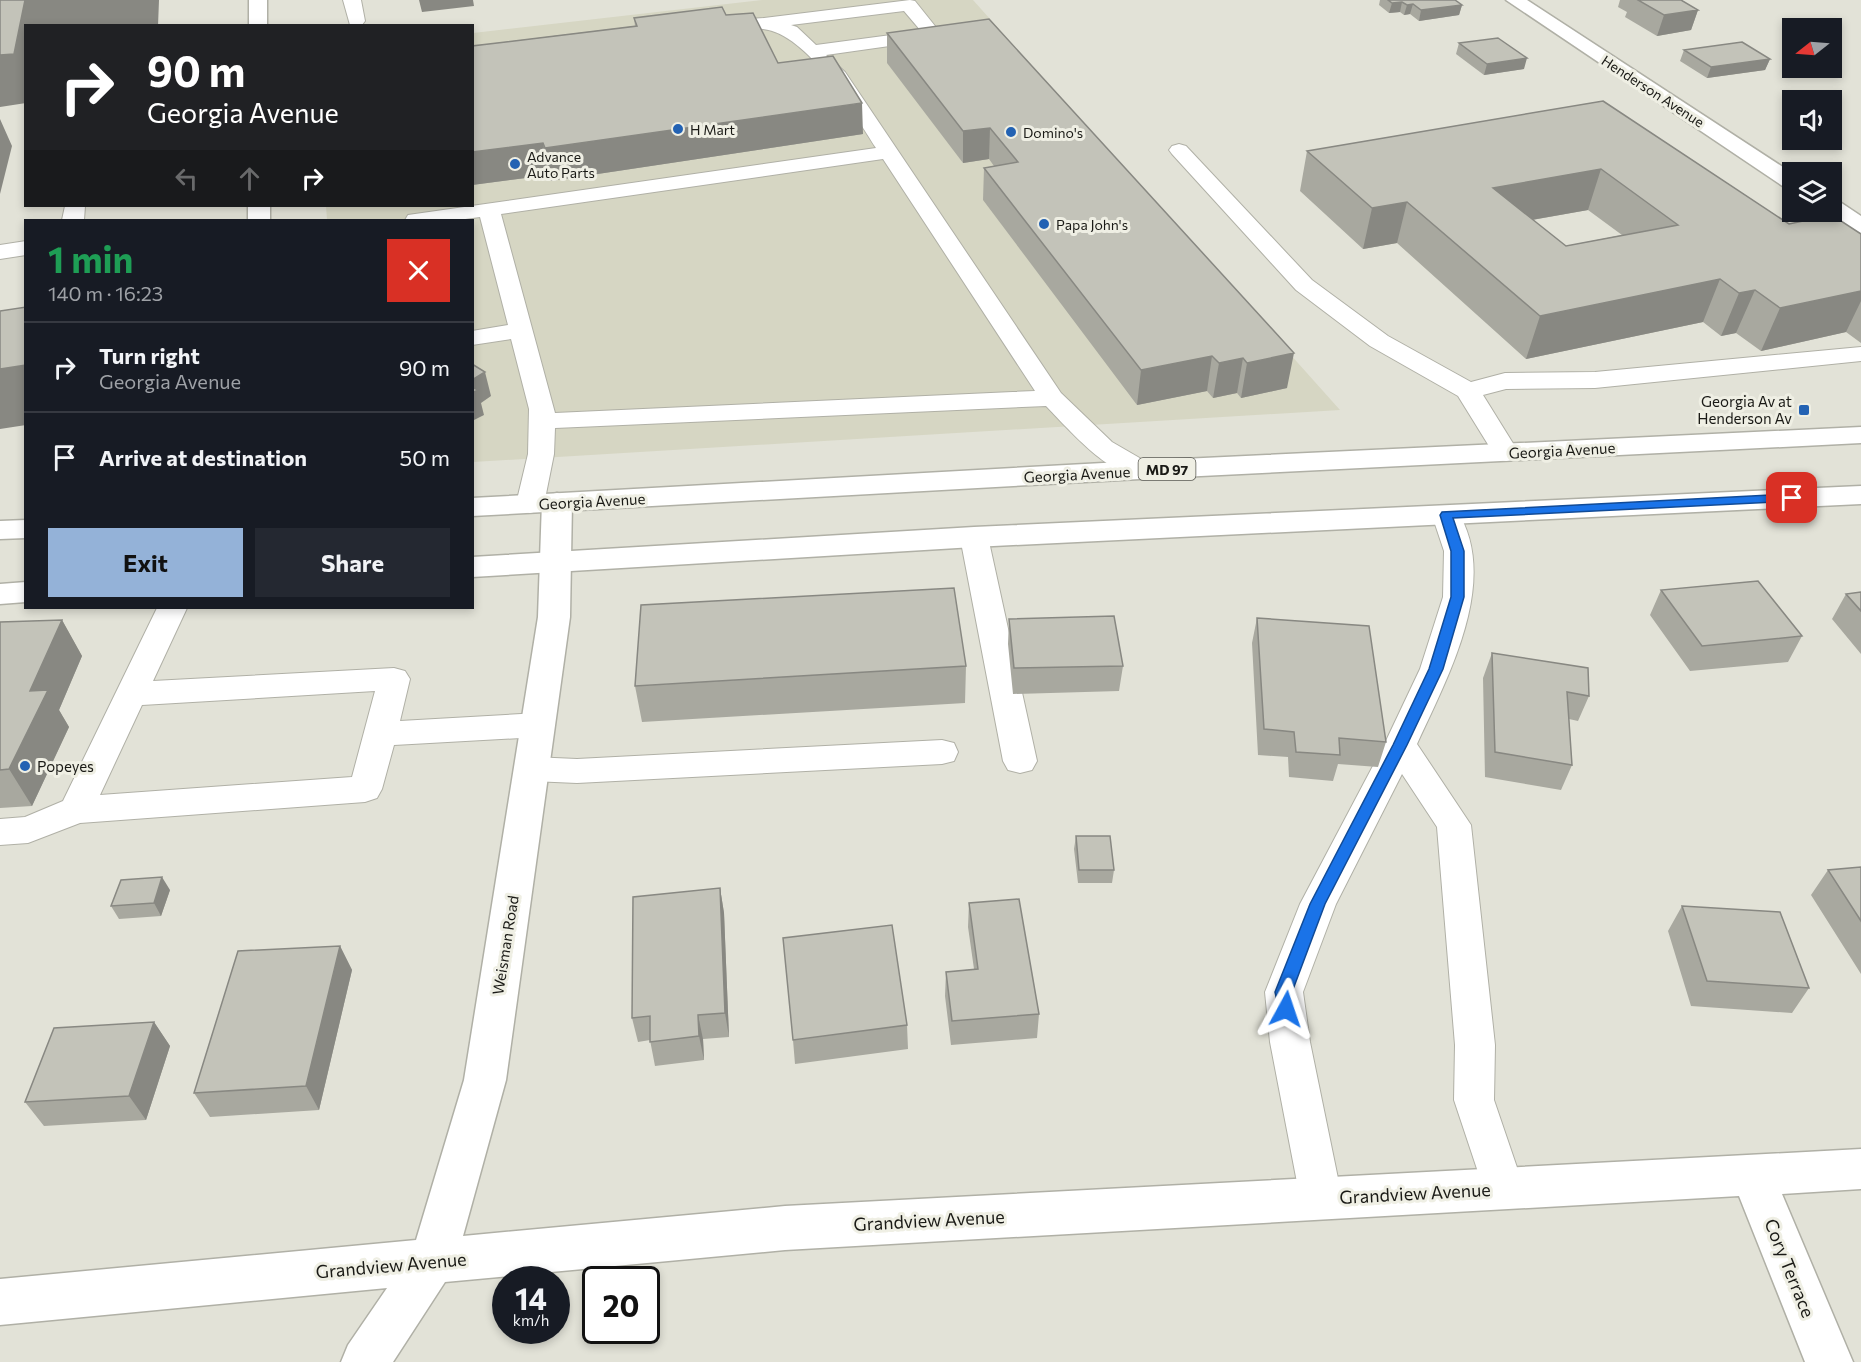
<!DOCTYPE html>
<meta charset="utf-8">
<style>
body{margin:0;font-family:Commissioner,sans-serif;background:#242831;color:#f1f3f6;height:100vh;display:flex;flex-direction:column;font-size:22px;white-space:nowrap}
*{box-sizing:border-box;margin:0}
p{font-size:20px;color:#9ea1a6}
.icon{flex:none;width:33px;height:33px;fill:none;stroke:currentColor;stroke-width:2;stroke-linecap:round;stroke-linejoin:round}
.map{position:relative;flex:1;overflow:hidden}
.drawer{position:absolute;left:24px;top:219px;width:450px;height:390px;display:flex;flex-direction:column;background:#171b24;border-radius:0px;box-shadow:0 3px 9px #0003}
.drawer>*{flex:none}
.banner{position:absolute;left:24px;top:24px;width:450px;height:183px;border-radius:0px;box-shadow:0 3px 9px #0003;background:#202124;color:#fff;overflow:hidden}
.needle{width:39px;rotate:253deg}
.controls{position:absolute;left:1782px;top:18px;display:grid;gap:12px}
.controls a{display:grid;place-items:center;width:60px;height:60px;border-radius:0px;background:#171b24;box-shadow:0 3px 9px #0003;font-size:30px}
.speed{position:absolute;left:492px;top:1266px;display:flex;gap:12px;font-size:30px;font-weight:700;text-align:center}
.speed>*{display:grid;place-content:center;width:78px;height:78px;border-radius:50%;background:#171b24;box-shadow:0 3px 9px #0003;line-height:1}
.speed small{font-size:15px;font-weight:400}
.speed .limit{border:3px solid #111;border-radius:9px;background:#fff;color:#111}
.pin{position:absolute;display:grid;place-items:center;width:51px;height:51px;color:#fff;margin:-26px;border-radius:12px;box-shadow:0 3px 9px #0006}
.me{position:absolute;width:66px;margin:-33px;rotate:5deg;stroke-linejoin:round;filter:drop-shadow(0 0 4px #0008)}
.turn{display:flex;align-items:center;gap:21px;height:126px;padding:0 24px;font-size:27px}
.turn .icon{width:78px;height:78px;stroke-width:2.5}
.turn b{display:block;font-size:42px;line-height:51px}
.lanes{display:flex;align-items:center;height:57px;padding:0 24px;background:#0003;justify-content:center;gap:30px;direction:ltr}
.lanes .off{opacity:.35}
.round{display:grid;place-items:center;flex:none;width:63px;height:63px;border-radius:0px;background:#242831}
.headline{display:flex;align-items:center;justify-content:space-between;height:102px;padding:0 24px}
h1{font-size:36px;font-weight:700;line-height:45px;color:#1e9e55}
.cta{display:flex;gap:12px;margin-top:auto;padding:12px 24px}
.cta a{flex:1;height:69px;border-radius:0px;background:#94b2d8;color:#111;font-size:24px;font-weight:700;line-height:69px;text-align:center}
.cta a+a{background:#242831;color:#f1f3f6}
ul{padding:0;list-style:none}
li{display:flex;align-items:center;gap:18px;height:90px;padding:0 24px;border-top:2px solid #363941}
li div{flex:1}
li b{display:block;font-size:22px}
li em{font-style:normal}
.map>svg:first-child{display:block}
</style>
<div class="map">
<svg width="1861" height="1362" viewBox="0 0 1861 1362">
<rect width="100%" height="100%" fill="#e2e2d7"/>
<path fill="#d6d6c3" d="M762,0H973L1340,410L473,462L472,220H327L326,206H472L473,33Z"/>
<g fill="none" stroke-linecap="round" stroke-linejoin="round">
<defs>
<path id="lane" d="M343,0H361L365,21L362,25H350Z
M910,0L915,1L939,31L942,35L939,39L826,55L845,72L1061,393L1112,442L1150,464L1154,470L1150,476C1115,485 1068,428 1046,406L555,428L554,454L544,504L540,510L530,513L520,510L516,504L528,454L529,409L511,339L472,345V331L508,325L480,217L458,220H405L408,215L876,148C853,112 808,34 763,29C748,27 731,30 716,31L710,30L707,26L710,22L716,21L764,18ZM904,11L921,31L816,45L797,27L791,25ZM883,159L1035,391L555,413L501,214Z
M1179,144L1186,146L1312,280L1388,336L1471,382L1505,373L1595,372L1861,347V361L1595,388L1506,389L1483,395L1519,453L1515,459L1506,461L1497,459L1458,396L1370,346L1296,290L1172,154L1169,150L1172,146Z
M65,206H85L84,220H62Z
M26,241V255L0,259V245Z
M1446,506L1456,509C1502,579 1447,678 1417,744L1471,825L1495,1045L1494,1100L1524,1188L1518,1202L1503,1208L1488,1202L1454,1100L1455,1045L1437,827L1402,774L1336,904L1303,992L1310,1042L1342,1198L1336,1212L1321,1218L1306,1212L1300,1198L1270,1042L1265,992L1300,904L1384,745L1420,669L1443,597L1444,551L1432,515L1436,509Z
M974,528L984,531L988,537L1037,761L1032,770L1020,773L1008,770L1003,761L960,537L964,531Z
M157,608H187L153,681L394,668L405,671L410,679L400,721L539,713L550,717L555,725L550,733L539,737L394,745L382,789L377,798L365,802L80,823L28,843L0,845V819L25,817L63,801ZM375,691L352,777L100,795L142,705Z
M942,740L954,743L958,752L954,761L942,764L577,783L532,781L520,778L515,769L520,760L532,757L577,759Z"/>
<path id="street" d="M249,0H267V26H249Z
M1506,0H1527L1792,173V189L1784,187Z
M1832,200L1840,202L1861,216V233L1853,231L1824,212H1832Z
M248,206H270V220H248Z
M557,493L567,496L572,502L570,617L506,1080L463,1236L785,1206L1861,1149V1189L1782,1194L1853,1362H1805L1739,1196L785,1250L445,1282L393,1362H341L348,1345L387,1288L0,1325V1279L416,1240L464,1080L538,617L542,502L547,496Z"/>
<path id="primary" d="M1861,427V443L1140,479L472,516V498L1140,461Z
M1861,486V504L974,547L472,577V557L974,527Z
M26,520V538L0,539V521Z
M26,582V602L0,604V584Z"/>
</defs>
<use href="#lane" stroke="#b0b0a6" stroke-width="2"/>
<use href="#street" stroke="#b0b0a6" stroke-width="3"/>
<use href="#primary" stroke="#b0b0a6" stroke-width="3"/>
<use href="#lane" fill="#fff" fill-rule="evenodd"/>
<use href="#street" fill="#fff" fill-rule="evenodd"/>
<use href="#primary" fill="#fff" fill-rule="evenodd"/>
</g>
<path fill="#a8a89f" fill-rule="evenodd" d="M1380,0H1455L1462,5L1459,15L1419,21L1410,14L1404,15L1400,12L1389,13L1379,5Z
M1620,0H1681L1698,10L1691,30L1657,36L1625,17L1627,12L1618,7Z
M726,15L778,63L863,134L551,181L549,175L472,185V46L635,26L634,18Z
M887,33L1287,388L1241,398L1237,393L1213,398L1207,391L1137,405L983,200L984,168L994,166L989,159L963,163L887,63Z
M1459,43L1524,69L1484,75L1456,54Z
M1684,50L1770,59L1765,70L1707,78L1680,61Z
M1603,101L1789,224L1861,234V343L1846,332L1761,351L1736,333L1721,336L1703,322L1526,359L1397,243L1363,249L1300,191L1307,151ZM1588,210L1622,235L1566,246L1532,220Z
M1661,590L1802,636L1788,662L1690,671L1650,615Z
M1861,592V654L1832,619L1846,594Z
M1257,618L1386,742L1378,767L1338,764L1333,781L1289,777L1288,757L1258,755L1252,643Z
M1009,619L1123,666L1119,691L1013,694L1008,644Z
M62,620L82,656L59,710L69,727L32,806L0,808V622Z
M1492,653L1589,696L1578,721L1569,719L1572,765L1561,790L1485,777L1483,678Z
M966,666L965,703L642,722L635,686Z
M1076,836L1114,870L1112,883H1078L1074,849Z
M1861,867V974L1811,895L1828,870Z
M720,888L724,913L729,1037L703,1039L704,1060L655,1066L650,1040L638,1042L632,1018Z
M170,890L161,916L119,919L111,906Z
M969,903L1039,1014L1037,1038L951,1045L945,996L946,972L974,969L968,927Z
M1682,906L1809,988L1792,1013L1691,1006L1668,931Z
M340,946L352,970L319,1110L210,1117L194,1093Z
M154,1022L170,1046L146,1120L44,1126L25,1102Z
M907,1025L908,1049L795,1064L793,1040Z"/>
<path fill="#888882" d="M25,0H159L158,26H26V103L0,107V55Z
M419,0H473L474,6L422,12Z
M1402,2L1400,12L1389,13L1392,3Z
M1413,4L1410,14L1404,15L1407,5Z
M1462,5L1459,15L1419,21L1421,10Z
M1698,10L1691,30L1657,36L1664,15Z
M1527,58L1524,69L1484,75L1487,64Z
M1770,59L1765,70L1707,78L1711,67Z
M862,103L863,134L551,181L545,148Z
M0,119L12,146L0,194Z
M990,128L989,159L963,163V131Z
M543,143L549,175L472,185V152Z
M1601,169L1588,210L1481,229L1493,188Z
M1407,202L1397,243L1363,249L1372,208Z
M1720,279L1703,322L1526,359L1540,316Z
M1755,290L1736,333L1721,336L1739,293Z
M1861,291V301L1846,332L1761,351L1780,308Z
M1294,353L1287,388L1241,398L1247,363Z
M1212,356L1207,391L1137,405L1141,370Z
M1243,358L1237,393L1213,398L1219,363Z
M26,365V425L0,429V369Z
M485,372L491,396L481,403L484,415L472,421V380Z
M62,620L82,656L59,710L69,727L32,806L9,769L30,691Z
M162,877L170,890L161,916L154,903Z
M720,888L724,913L729,1037L725,1013Z
M340,946L352,970L319,1110L306,1086Z
M698,1015L703,1039L704,1060L699,1036Z
M154,1022L170,1046L146,1120L129,1096Z"/>
<path fill="#c3c3b9" stroke="#888882" stroke-width="1.5" fill-rule="evenodd" d="M0,0H27H25L14,54L0,55Z
M1388,0H1455L1462,5L1421,10L1413,4L1407,5L1402,2L1392,3Z
M1638,0H1681L1698,10L1664,15Z
M722,7L726,15L753,13L778,63L833,56L862,103L545,148L543,143L472,152V46L637,26L634,18Z
M989,19L1294,353L1247,363L1243,358L1219,363L1212,356L1141,370L984,168L1018,162L990,128L963,131L887,33Z
M1498,38L1527,58L1487,64L1459,43Z
M1742,42L1770,59L1711,67L1684,50Z
M1603,101L1789,224L1832,215L1861,234V291L1780,308L1755,290L1739,293L1720,279L1540,316L1407,202L1372,208L1307,151ZM1601,169L1678,225L1566,246L1493,188Z
M26,307V365L0,369V311Z
M472,364L485,372L472,380Z
M472,387L478,390L472,393Z
M1758,581L1802,636L1702,646L1661,590Z
M954,588L966,666L635,686L641,605Z
M1861,592V611L1846,594Z
M1114,616L1123,666L1014,668L1009,619Z
M1257,618L1369,626L1386,742L1339,738L1340,755L1296,752L1294,732L1264,729Z
M62,620L30,691L48,690L9,769L0,770V622Z
M1492,653L1588,668L1589,696L1567,692L1572,765L1495,752Z
M1076,836H1110L1114,870H1079Z
M1861,867V921L1828,870Z
M162,877L154,903L111,906L121,880Z
M720,888L725,1013L698,1015L699,1036L650,1042V1016L632,1018L633,897Z
M1019,899L1039,1014L952,1021L946,972L978,969L969,903Z
M1682,906L1780,912L1809,988L1707,981Z
M892,925L907,1025L793,1040L783,938Z
M340,946L306,1086L194,1093L238,951Z
M154,1022L129,1096L25,1102L54,1028Z"/>
<path fill="#1a73e8" stroke="#114b97" stroke-width="1.5" d="M1792,494L1798,498L1796,501L1453,518L1464,551V597L1443,669L1407,745L1325,904L1292,992L1294,1009L1292,1014L1286,1016L1280,1014L1275,992L1310,904L1393,745L1429,669L1451,597V551L1440,515L1442,512Z"/>
<g fill="#2362b3" stroke="#efefe4" stroke-width="2">
<circle cx="678" cy="129" r="6"/>
<circle cx="1011" cy="132" r="6"/>
<circle cx="515" cy="164" r="6"/>
<circle cx="1044" cy="224" r="6"/>
<rect x="1798" y="404" width="12" height="12" rx="3"/>
<circle cx="25" cy="766" r="6"/>
</g>
<g text-anchor="middle" dominant-baseline="central" stroke-width="6" stroke-linejoin="round" paint-order="stroke">
<g font-size="14" fill="#1a1a16" stroke="#efefe4">
<text transform="translate(1653 91) rotate(33)">Henderson Avenue</text>
</g>
<g font-size="14" fill="#1a1a16" stroke="#efefe4" text-anchor="start">
<text x="690" y="129">H Mart</text>
<text x="1023" y="132">Domino's</text>
<text x="527" y="156">Advance<tspan x="527" dy="16">Auto Parts</tspan></text>
<text x="1056" y="224">Papa John's</text>
</g>
<rect fill="#efefe4" stroke="#5a5a54" stroke-width="1.5" x="1138.5" y="458" width="57" height="22" rx="4.5"/>
<g font-size="14" font-weight="bold" fill="#1a1a16">
<text x="1167" y="469">MD 97</text>
</g>
<g font-size="15" fill="#1a1a16" stroke="#efefe4" text-anchor="end">
<text x="1792" y="401">Georgia Av at<tspan x="1792" dy="17">Henderson Av</tspan></text>
<text x="37" y="766" text-anchor="start">Popeyes</text>
</g>
<g font-size="15" fill="#1a1a16" stroke="#efefe4">
<text transform="translate(1562 450) rotate(-3)">Georgia Avenue</text>
<text transform="translate(1077 474) rotate(-3)">Georgia Avenue</text>
<text transform="translate(592 501) rotate(-3)">Georgia Avenue</text>
<text transform="translate(505 945) rotate(-81)">Weisman Road</text>
</g>
<g font-size="18" fill="#1a1a16" stroke="#efefe4">
<text transform="translate(1415 1193) rotate(-3)">Grandview Avenue</text>
<text transform="translate(929 1220) rotate(-3)">Grandview Avenue</text>
<text transform="translate(391 1265) rotate(-5)">Grandview Avenue</text>
<text transform="translate(1790 1268) rotate(68)">Cory Terrace</text>
</g>
</g>
</svg>
<div class="controls">
<a><svg class="needle" viewBox="-14 -14 28 28"><path d="M0-13l5 13h-10z" fill="#e53935"/><path d="M0 13l5-13h-10z" fill="#9ea1a6"/></svg></a>
<a><svg class="icon" aria-label="sound" viewBox="0 0 24 24"><path d="M4 9h4l5-4v14l-5-4H4zM17 9q2 3 0 6"/></svg></a>
<a><svg class="icon" aria-label="layers" viewBox="0 0 24 24"><path d="M12 4l9 5-9 5-9-5zM3 14l9 5 9-5"/></svg></a>
</div>
<div class="speed"><div>14<small>km/h</small></div><div class="limit">20</div></div>
<div class="pin" style="left:1792px;top:498px;background:#d93025"><svg class="icon" aria-label="arrive" viewBox="0 0 24 24"><path d="M6 21V4h12l-3 4 3 4H6"/></svg></div>
<svg class="me" style="left:1286px;top:1009px" viewBox="-20 -20 40 40"><path d="M0-17L14 15 0 8-14 15z" fill="#1a73e8" stroke="#fff" stroke-width="4"/></svg>
<div class="banner">
<div class="turn"><svg class="icon" aria-label="right" viewBox="0 0 24 24"><path d="M7 20v-9h11M14 6l5 5-5 5"/></svg><div><b>90 m</b>Georgia Avenue</div></div>
<div class="lanes"><svg class="icon off" aria-label="left" viewBox="0 0 24 24"><path d="M17 20v-9H6M10 6l-5 5 5 5"/></svg><svg class="icon off" aria-label="ahead" viewBox="0 0 24 24"><path d="M12 20V5M6 11l6-6 6 6"/></svg><svg class="icon" aria-label="right" viewBox="0 0 24 24"><path d="M7 20v-9h11M14 6l5 5-5 5"/></svg></div>
</div>
<section class="drawer">
<div class="headline"><div><h1>1 min</h1><p>140 m · 16:23</p></div><a class="round" style="background:#d93025;color:#fff"><svg class="icon" aria-label="close" viewBox="0 0 24 24"><path d="M6 6l12 12M18 6L6 18"/></svg></a></div>
<ul>
<li><svg class="icon" aria-label="right" viewBox="0 0 24 24"><path d="M7 20v-9h11M14 6l5 5-5 5"/></svg><div><b>Turn right</b><p>Georgia Avenue</p></div><em>90 m</em></li>
<li><svg class="icon" aria-label="arrive" viewBox="0 0 24 24"><path d="M6 21V4h12l-3 4 3 4H6"/></svg><div><b>Arrive at destination</b></div><em>50 m</em></li>
</ul>
<div class="cta"><a>Exit</a><a>Share</a></div>
</section>
</div>
